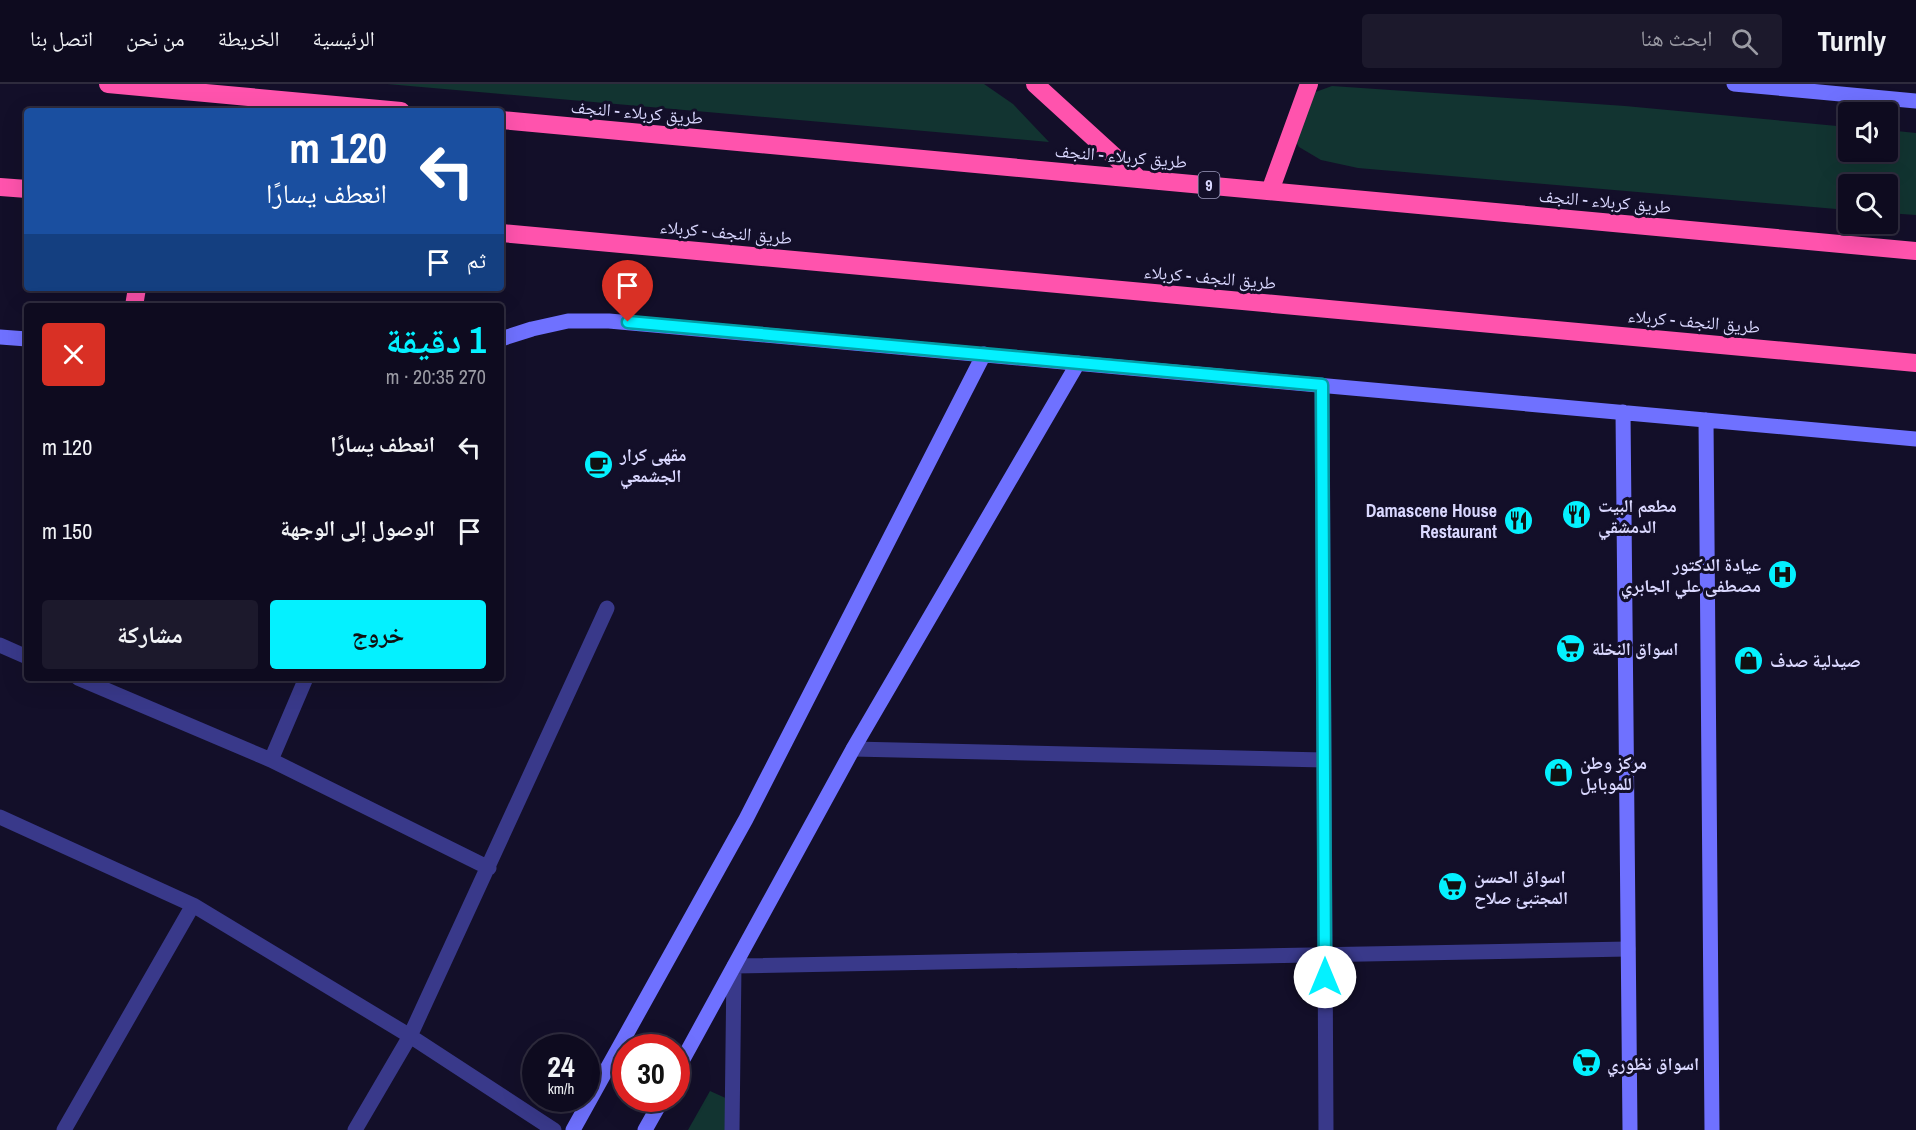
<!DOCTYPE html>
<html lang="ar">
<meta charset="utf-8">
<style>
body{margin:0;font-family:"Archivo Narrow","Noto Naskh Arabic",sans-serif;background:#1c192c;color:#f1f3f6;direction:rtl;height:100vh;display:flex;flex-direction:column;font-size:22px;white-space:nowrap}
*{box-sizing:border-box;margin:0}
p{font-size:20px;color:#9b9ba4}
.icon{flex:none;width:33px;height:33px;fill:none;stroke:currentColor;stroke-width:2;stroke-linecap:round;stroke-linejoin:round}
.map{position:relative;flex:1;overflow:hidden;direction:ltr}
.details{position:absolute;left:24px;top:219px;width:480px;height:378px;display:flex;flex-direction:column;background:#0e0b1f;border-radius:6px;box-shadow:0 6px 24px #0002,0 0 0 2px #2e2b3d;direction:rtl}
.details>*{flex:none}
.top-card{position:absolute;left:24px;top:24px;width:480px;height:183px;border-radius:6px;box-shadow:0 6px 24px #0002,0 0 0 2px #2e2b3d;direction:rtl;background:#1a4fa0;color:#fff;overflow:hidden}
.fabs{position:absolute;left:1838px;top:18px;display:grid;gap:12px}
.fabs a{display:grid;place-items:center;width:60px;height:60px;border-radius:6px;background:#0e0b1f;box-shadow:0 6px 24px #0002,0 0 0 2px #2e2b3d;font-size:30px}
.speed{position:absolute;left:522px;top:950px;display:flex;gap:12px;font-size:30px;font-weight:700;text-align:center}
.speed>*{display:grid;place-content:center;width:78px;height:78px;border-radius:50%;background:#0e0b1f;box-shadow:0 6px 24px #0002,0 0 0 2px #2e2b3d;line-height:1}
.speed small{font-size:15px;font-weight:400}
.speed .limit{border:9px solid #d22;background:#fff;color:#111}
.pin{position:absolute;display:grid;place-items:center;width:51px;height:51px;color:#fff;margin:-62px -26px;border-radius:50% 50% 50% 0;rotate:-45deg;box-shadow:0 0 6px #0007}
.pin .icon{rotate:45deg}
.me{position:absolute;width:66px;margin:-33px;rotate:0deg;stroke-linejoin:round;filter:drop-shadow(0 0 4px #0008)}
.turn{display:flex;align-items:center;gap:21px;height:126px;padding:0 18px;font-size:27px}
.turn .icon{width:78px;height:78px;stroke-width:2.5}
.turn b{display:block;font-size:42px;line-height:51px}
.then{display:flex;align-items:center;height:57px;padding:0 18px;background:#0003;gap:12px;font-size:22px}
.round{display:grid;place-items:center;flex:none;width:63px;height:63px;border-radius:6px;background:#1c192c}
.head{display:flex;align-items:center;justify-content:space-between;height:102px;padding:0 18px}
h1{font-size:36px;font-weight:800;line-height:45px;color:#04f1ff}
.cta{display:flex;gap:12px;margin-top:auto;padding:12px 18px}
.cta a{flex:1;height:69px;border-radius:6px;background:#04f1ff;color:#111;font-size:24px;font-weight:800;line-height:69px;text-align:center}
.cta a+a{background:#1c192c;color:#f1f3f6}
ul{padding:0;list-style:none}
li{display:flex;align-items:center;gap:18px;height:84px;padding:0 18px}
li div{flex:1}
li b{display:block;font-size:22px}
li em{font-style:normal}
header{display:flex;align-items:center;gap:36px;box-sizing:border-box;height:84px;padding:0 30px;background:#0e0b1f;border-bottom:2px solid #2e2b3d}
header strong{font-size:28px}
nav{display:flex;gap:33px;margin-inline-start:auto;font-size:21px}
.search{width:420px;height:54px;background:#1c192c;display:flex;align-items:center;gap:15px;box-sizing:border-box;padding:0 21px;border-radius:6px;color:#9b9ba4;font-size:22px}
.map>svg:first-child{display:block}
</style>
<header>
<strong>Turnly</strong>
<div class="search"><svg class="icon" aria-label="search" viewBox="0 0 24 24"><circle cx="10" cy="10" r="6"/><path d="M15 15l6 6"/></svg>ابحث هنا</div>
<nav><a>الرئيسية</a><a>الخريطة</a><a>من نحن</a><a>اتصل بنا</a></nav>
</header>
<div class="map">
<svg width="1916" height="1046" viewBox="0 0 1916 1046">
<rect width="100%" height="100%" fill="#130f29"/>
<path fill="#123431" d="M387,0H984L1013,20L1049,58Z
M1332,2L1625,22L1848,43V68H1887V46L1916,49V131L1887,129V100H1848V126L1358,84L1321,76L1299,63L1291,49L1310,10Z
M710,1007L730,1016L727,1046H688Z"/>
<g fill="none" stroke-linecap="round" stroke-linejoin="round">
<path stroke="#39398a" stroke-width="15" d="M1322,301L1326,1046
M0,561L27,573
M78,594L271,676L489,784
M853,665L1324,676
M271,676L306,594
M0,733L193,821L410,952L554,1046
M64,1046L193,821
M355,1046L410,952L607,524
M732,1046L734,882L1628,865"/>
<path stroke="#6f71ff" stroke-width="15" d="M1734,0L1916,17
M0,253L27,255
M501,255L532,245L568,237H609L1916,355
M1623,328L1630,1046
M1706,336L1712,1046
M676,988L853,665L1078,279
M573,1046L746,735L984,270
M645,1046L663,1014"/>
<path stroke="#ff53ad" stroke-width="18" d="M108,0L401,27
M1035,0L1139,95
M501,36L1916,167
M0,103L27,105
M1270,107L1309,0
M501,149L1916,279
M134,222L137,204"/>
</g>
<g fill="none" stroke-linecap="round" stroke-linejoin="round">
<defs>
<path id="route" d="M628,238L1322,301L1325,893"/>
</defs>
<use href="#route" stroke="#039da6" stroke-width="15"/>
<use href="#route" stroke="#04f1ff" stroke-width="10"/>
</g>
<defs>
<symbol id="cafe-disc" viewBox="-11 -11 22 22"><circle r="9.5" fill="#04f1ff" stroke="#130f29"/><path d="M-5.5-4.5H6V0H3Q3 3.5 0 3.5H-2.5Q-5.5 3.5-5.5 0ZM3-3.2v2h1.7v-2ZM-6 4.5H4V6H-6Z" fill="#111"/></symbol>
<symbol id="restaurant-disc" viewBox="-11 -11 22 22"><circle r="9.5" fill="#04f1ff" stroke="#130f29"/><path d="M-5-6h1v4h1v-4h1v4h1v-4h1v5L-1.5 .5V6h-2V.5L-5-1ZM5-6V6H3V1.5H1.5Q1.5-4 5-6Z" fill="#111"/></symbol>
<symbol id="hospital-disc" viewBox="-11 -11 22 22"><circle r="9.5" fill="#04f1ff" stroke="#130f29"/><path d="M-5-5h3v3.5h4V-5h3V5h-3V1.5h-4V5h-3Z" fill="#111"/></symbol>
<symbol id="supermarket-disc" viewBox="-11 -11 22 22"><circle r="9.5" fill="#04f1ff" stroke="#130f29"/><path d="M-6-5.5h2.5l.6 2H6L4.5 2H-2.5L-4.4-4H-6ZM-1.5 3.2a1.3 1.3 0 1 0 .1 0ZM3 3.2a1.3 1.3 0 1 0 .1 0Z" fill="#111"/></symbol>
<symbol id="shop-disc" viewBox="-11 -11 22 22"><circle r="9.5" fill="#04f1ff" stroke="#130f29"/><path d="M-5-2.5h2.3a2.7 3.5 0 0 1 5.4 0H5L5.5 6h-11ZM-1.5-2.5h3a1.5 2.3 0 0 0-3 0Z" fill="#111"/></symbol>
</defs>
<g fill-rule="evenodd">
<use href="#cafe-disc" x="582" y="364" width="33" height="33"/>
<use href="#restaurant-disc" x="1560" y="414" width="33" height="33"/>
<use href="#restaurant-disc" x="1502" y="420" width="33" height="33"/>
<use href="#hospital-disc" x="1766" y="474" width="33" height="33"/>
<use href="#supermarket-disc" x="1554" y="548" width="33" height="33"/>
<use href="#shop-disc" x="1732" y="560" width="33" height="33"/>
<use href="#shop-disc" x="1542" y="672" width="33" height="33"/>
<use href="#supermarket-disc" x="1436" y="786" width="33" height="33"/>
<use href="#supermarket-disc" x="1570" y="962" width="33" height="33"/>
</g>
<g text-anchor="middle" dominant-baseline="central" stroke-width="6" stroke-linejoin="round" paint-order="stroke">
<rect fill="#130f29" stroke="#9e9cbf" stroke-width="1.5" x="1198.5" y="88" width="21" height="26" rx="4.5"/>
<g font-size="16" font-weight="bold" fill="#dad8ff">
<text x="1209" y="101">9</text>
</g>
<g font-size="18" fill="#dad8ff" stroke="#130f29">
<text transform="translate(637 28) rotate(5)">طريق كربلاء - النجف</text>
<text transform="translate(1121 72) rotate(5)">طريق كربلاء - النجف</text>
<text transform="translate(1605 117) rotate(5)">طريق كربلاء - النجف</text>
<text transform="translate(726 148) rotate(5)">طريق النجف - كربلاء</text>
<text transform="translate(1210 193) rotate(5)">طريق النجف - كربلاء</text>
<text transform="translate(1694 237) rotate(5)">طريق النجف - كربلاء</text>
</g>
<g font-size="18" font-weight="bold" fill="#dad8ff" stroke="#130f29" text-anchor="start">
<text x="620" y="370">مقهى كرار<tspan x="620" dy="21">الجشمعي</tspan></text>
<text x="1598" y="421">مطعم البيت<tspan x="1598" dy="21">الدمشقي</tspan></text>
<text x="1497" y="426" text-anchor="end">Damascene House<tspan x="1497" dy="21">Restaurant</tspan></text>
<text x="1761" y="480" text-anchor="end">عيادة الدكتور<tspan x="1761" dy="21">مصطفى علي الجابري</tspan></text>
<text x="1592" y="564">اسواق النخلة</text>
<text x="1770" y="576">صيدلية صدف</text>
<text x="1580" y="678">مركز وطن<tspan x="1580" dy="21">للموبايل</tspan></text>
<text x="1474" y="792">اسواق الحسن<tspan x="1474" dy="21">المجتبئ صلاح</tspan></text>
<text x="1607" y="979">اسواق نظوري</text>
</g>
</g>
</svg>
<div class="fabs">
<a><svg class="icon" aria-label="sound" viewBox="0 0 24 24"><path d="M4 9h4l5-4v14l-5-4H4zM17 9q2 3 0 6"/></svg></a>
<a><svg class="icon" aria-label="search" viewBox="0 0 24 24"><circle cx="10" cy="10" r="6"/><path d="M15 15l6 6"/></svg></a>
</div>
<div class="speed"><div>24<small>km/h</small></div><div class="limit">30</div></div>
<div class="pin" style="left:628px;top:238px;background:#d93025"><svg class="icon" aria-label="arrive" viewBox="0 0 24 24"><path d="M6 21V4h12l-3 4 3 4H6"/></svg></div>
<svg class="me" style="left:1325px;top:893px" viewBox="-20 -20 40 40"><circle r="19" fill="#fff"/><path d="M0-13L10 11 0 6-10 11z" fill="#04f1ff"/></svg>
<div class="top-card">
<div class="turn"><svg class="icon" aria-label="left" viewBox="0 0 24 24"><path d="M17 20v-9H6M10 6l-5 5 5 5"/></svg><div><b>120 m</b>انعطف يسارًا</div></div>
<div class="then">ثم<svg class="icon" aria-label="arrive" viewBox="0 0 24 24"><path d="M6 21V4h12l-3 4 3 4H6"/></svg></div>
</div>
<section class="details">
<div class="head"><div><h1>1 دقيقة</h1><p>270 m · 20:35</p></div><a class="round" style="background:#d93025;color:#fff"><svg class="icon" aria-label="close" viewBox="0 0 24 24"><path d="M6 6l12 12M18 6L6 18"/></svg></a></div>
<ul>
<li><svg class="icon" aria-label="left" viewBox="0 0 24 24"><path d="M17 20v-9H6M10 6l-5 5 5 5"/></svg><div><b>انعطف يسارًا</b></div><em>120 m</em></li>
<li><svg class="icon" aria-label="arrive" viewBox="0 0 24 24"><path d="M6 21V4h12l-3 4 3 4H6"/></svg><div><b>الوصول إلى الوجهة</b></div><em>150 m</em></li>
</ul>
<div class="cta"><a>خروج</a><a>مشاركة</a></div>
</section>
</div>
